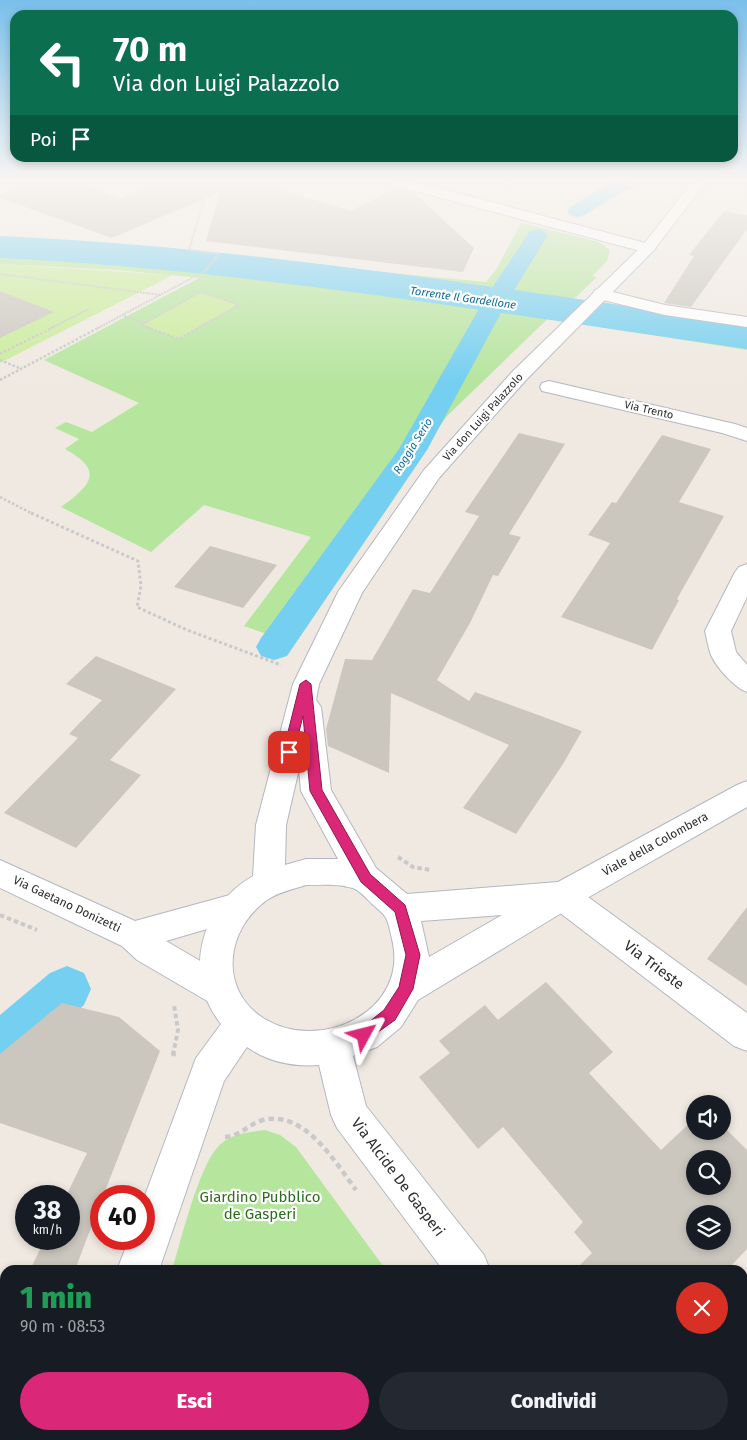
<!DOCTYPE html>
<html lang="it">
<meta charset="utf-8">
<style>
body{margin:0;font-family:"Fira Sans",sans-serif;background:#242831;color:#f1f3f6;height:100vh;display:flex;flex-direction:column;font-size:19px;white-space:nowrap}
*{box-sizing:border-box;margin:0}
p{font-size:16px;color:#9ea1a6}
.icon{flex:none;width:28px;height:28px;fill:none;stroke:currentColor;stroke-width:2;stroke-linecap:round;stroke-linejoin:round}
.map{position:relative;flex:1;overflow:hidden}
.sheet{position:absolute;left:0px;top:1265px;width:748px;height:175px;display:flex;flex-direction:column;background:#171b24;border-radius:15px 15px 0 0;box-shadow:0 2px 8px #0003}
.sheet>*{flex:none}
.banner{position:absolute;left:10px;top:10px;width:728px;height:152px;border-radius:15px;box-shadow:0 2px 8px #0003;background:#0b6e4f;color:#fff;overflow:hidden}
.tools{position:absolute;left:686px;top:1095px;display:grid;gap:10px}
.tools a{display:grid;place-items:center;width:45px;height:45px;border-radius:50%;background:#171b24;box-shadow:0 2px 8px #0003;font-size:25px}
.speed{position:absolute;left:15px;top:1185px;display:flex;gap:10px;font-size:25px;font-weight:700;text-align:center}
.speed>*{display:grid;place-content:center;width:65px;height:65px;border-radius:50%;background:#171b24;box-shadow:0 2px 8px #0003;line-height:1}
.speed small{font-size:12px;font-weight:400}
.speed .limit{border:8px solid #d22;background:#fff;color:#111}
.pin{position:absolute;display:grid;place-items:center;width:42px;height:42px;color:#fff;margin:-21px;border-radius:10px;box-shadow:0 2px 8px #0006}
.me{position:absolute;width:55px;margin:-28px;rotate:52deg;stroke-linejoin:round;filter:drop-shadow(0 0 4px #0008)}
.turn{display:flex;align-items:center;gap:18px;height:105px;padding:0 20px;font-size:22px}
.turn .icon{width:65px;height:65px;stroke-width:2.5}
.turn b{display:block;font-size:35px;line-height:42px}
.then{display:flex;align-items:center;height:48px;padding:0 20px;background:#0003;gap:10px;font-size:19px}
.round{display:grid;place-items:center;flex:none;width:52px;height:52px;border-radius:26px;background:#242831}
.head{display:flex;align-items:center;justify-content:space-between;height:85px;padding:0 20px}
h1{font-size:30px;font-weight:800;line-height:38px;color:#1e9e55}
.cta{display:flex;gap:10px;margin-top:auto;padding:10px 20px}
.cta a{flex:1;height:58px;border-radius:30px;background:#db2777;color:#fff;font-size:20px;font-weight:800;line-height:58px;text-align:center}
.cta a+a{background:#242831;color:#f1f3f6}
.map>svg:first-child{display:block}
</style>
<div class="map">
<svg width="747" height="1440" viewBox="0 0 747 1440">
<rect width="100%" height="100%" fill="#efe9e1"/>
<path fill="#b6e59e" d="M521,223L599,242L610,250L607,261L592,276L597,277L576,297L563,304L447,416L316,599L290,642L244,626L311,537L204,505L151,552L61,507C91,485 105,471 65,449L79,439L55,428L66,422L92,432L139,403L44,360L199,278L118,270L0,264V238L126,248L486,282L496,270Z
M613,305L747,324V350L595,326Z
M265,1130L280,1135L296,1147L386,1270H172C181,1242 200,1159 222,1143C234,1133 250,1132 265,1130Z
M120,1435H507L511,1440H119Z"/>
<path fill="#c9ec9a" d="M0,264L173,275L0,363Z
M201,292L239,305L179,339L141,325Z"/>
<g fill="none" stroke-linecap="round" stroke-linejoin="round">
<path fill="#75cff0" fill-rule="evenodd" d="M613,181H637L635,185L584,215L577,217L570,215L567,211L570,207Z
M537,229L544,231L548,235L508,300L427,450L287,656L274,660L261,656L256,647L261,638L399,449L484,300L530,231Z
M67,966L84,973L91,989L84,1005L18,1064L0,1072V1015L50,973Z"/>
<path fill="#75cff0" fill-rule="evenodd" d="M0,236C250,247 499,289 747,323V349C500,314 249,270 0,258Z"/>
</g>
<path fill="#cbc7bf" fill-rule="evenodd" d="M36,181H70L121,198L164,181H252L351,211L397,188L414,193L474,248L463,272L206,241L220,192L112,238L0,198V195Z
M724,211L747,215V229L691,307L664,303L694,256L689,255Z
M0,291L54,312L0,338Z
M519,433L565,444L509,534L521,537L498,576L493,575L470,623L437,680L469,701L475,692L582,731L563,764L516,834L463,808L509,745L391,693L389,773L328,746L326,729L345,659L372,660L413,589L430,593L479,516L465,512Z
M662,435L711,449L679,502L724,516L677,599L679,600L652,650L561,617L610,543L588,535L612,502L616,503Z
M210,546L277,565L243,608L174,587Z
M96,656L176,689L110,760L141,775L76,848L4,813L78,738L69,734L102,700L66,684Z
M747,907V986L707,959Z
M546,982L613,1052L589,1073L661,1150L695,1118V1131H722V1125L747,1150V1249L727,1270H575L592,1253L574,1232L583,1222L503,1127L478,1149L419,1077L450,1053L439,1041L485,1005L498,1020ZM695,1159H722V1186H695ZM695,1214H722V1241H695Z
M62,1003L119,1017L160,1051L103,1196H101V1201L75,1270H30L45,1239H69V1196H66L87,1153L0,1123V1054Z"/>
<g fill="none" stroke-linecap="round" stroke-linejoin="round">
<defs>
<path id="minor" d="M387,181H412L653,245L656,248L653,251L648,253L389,184Z
M601,289L665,305L747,317V327L665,315L595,298L593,294L595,290Z
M549,381L735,424L747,428V441L722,433L542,391L540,387L542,383Z
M747,564V597L731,631L736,652L747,665V692C735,688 716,667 711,655C708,647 707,639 705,631L735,572L739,567Z
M0,860L135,921L237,893L248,897L253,907L248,917L166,941L233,980L238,991L233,1002L221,1007L209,1002L137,960L122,946L0,888Z
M562,882L573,886L747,1013V1051L734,1046L551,906L546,896L551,886Z"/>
<path id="tertiary" d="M693,181H707L653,251L526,380L439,478L362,593L319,684L316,700L321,707L331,790L376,868L407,894L558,882L737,785L747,781V807L573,906L418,1000L401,1027L377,1047L353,1056L366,1106L484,1255L490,1270H443L337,1128L331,1115L319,1065C294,1067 268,1062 247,1047L224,1081L159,1270H117L129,1239H144V1198L196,1058L221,1024C182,975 200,906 253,876L256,825L293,684L338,592L424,470L512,372L643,245ZM299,769L301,791L338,859H306L285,865L286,825ZM306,885C322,885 340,883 355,889C361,892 367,899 372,904C389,918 387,918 392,939C410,1011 320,1054 263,1018C218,989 226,929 267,900C279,892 293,889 306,885ZM502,915L429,957L421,921Z
M56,1435H102L100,1440H54Z
M572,1435H620L622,1440H574Z"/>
</defs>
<use href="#minor" stroke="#b4b7c1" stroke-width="2"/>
<use href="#tertiary" stroke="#b4b7c1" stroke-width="2"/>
<path stroke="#c9c9c9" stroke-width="2" stroke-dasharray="2 1" stroke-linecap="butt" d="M0,274L161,295
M124,316L143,323
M51,328L89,309
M98,328L205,271L219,254L189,250L209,183L212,181
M150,328L141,325L201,292L239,305L198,328"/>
<path stroke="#c9c9c9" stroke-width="2.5" stroke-dasharray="2.5 2" stroke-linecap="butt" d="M146,327L179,339L200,327
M0,354L54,327
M0,360L22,369
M0,380L100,327
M0,497L33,514"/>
<path stroke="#c9c9c9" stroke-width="3" stroke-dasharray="3 2.5" stroke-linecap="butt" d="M31,513L138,561L141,586L137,607L187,630L281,665"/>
<path stroke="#c9c9c9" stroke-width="4" stroke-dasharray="4.5 3" stroke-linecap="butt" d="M398,857L413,867L431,870
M0,915L37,930
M173,1055L178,1030L174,1005"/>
<path stroke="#c9c9c9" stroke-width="4.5" stroke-dasharray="5.5 4" stroke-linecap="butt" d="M173,1056L174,1053
M225,1137C241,1136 248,1124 263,1120C305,1110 335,1162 356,1190
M539,1435L542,1440"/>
<use href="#minor" fill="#fff" fill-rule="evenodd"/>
<use href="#tertiary" fill="#fff" fill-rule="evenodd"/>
</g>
<linearGradient id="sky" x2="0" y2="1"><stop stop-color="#7abfeb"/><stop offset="0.47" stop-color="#f8f5f2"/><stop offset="1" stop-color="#f8f5f2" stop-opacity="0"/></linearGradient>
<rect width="747" height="383" fill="url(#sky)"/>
<path fill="#db2777" stroke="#8e194d" d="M306,680L311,684L322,790L370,874L405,905L420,955L413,989L395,1020L364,1042L359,1040L357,1035L359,1030L384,1010L399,987L406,955L395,912L361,882L310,791L303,716L293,755H285L283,752L300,684Z"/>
<g text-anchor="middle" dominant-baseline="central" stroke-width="4.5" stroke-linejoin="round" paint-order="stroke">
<g font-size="11" font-style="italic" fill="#0d6fa3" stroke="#fff">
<text transform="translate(463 298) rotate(8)">Torrente Il Gardellone</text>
<text transform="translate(413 446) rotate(-58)">Roggia Serio</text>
</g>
<g font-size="11" fill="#2e2e2e" stroke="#fff">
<text transform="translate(649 410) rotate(13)">Via Trento</text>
<text transform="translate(483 417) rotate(-48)">Via don Luigi Palazzolo</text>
</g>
<g font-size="12" fill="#2e2e2e" stroke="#fff">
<text transform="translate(655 844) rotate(-29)">Viale della Colombera</text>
<text transform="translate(67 904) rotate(25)">Via Gaetano Donizetti</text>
</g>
<g font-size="15" fill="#2e2e2e" stroke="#fff">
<text transform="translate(654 965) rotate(37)">Via Trieste</text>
<text transform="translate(398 1177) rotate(53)">Via Alcide De Gasperi</text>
</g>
<g font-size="15" fill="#2c6e1b" stroke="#fff">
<text x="260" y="1197">Giardino Pubblico<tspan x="260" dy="17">de Gasperi</tspan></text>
</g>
</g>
</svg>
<div class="tools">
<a><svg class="icon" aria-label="sound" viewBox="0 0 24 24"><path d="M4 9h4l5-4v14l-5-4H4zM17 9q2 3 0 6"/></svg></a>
<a><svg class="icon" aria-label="search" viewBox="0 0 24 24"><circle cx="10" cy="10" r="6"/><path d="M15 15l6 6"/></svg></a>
<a><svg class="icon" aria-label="layers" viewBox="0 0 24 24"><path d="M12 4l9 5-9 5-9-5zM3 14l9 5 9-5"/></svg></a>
</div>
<div class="speed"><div>38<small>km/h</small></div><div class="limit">40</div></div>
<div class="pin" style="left:289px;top:752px;background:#d93025"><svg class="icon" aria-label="arrive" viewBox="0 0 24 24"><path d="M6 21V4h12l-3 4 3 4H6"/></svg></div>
<svg class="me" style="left:364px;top:1035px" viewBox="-20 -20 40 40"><path d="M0-17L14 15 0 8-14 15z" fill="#db2777" stroke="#fff" stroke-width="4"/></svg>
<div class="banner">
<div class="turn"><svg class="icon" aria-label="left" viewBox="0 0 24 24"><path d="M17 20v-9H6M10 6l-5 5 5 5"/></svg><div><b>70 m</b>Via don Luigi Palazzolo</div></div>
<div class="then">Poi<svg class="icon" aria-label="arrive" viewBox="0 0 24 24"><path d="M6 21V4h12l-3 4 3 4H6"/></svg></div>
</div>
<section class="sheet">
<div class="head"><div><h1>1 min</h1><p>90 m · 08:53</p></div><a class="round" style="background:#d93025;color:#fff"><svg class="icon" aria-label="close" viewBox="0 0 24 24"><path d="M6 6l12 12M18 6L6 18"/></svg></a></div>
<div class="cta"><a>Esci</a><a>Condividi</a></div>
</section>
</div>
